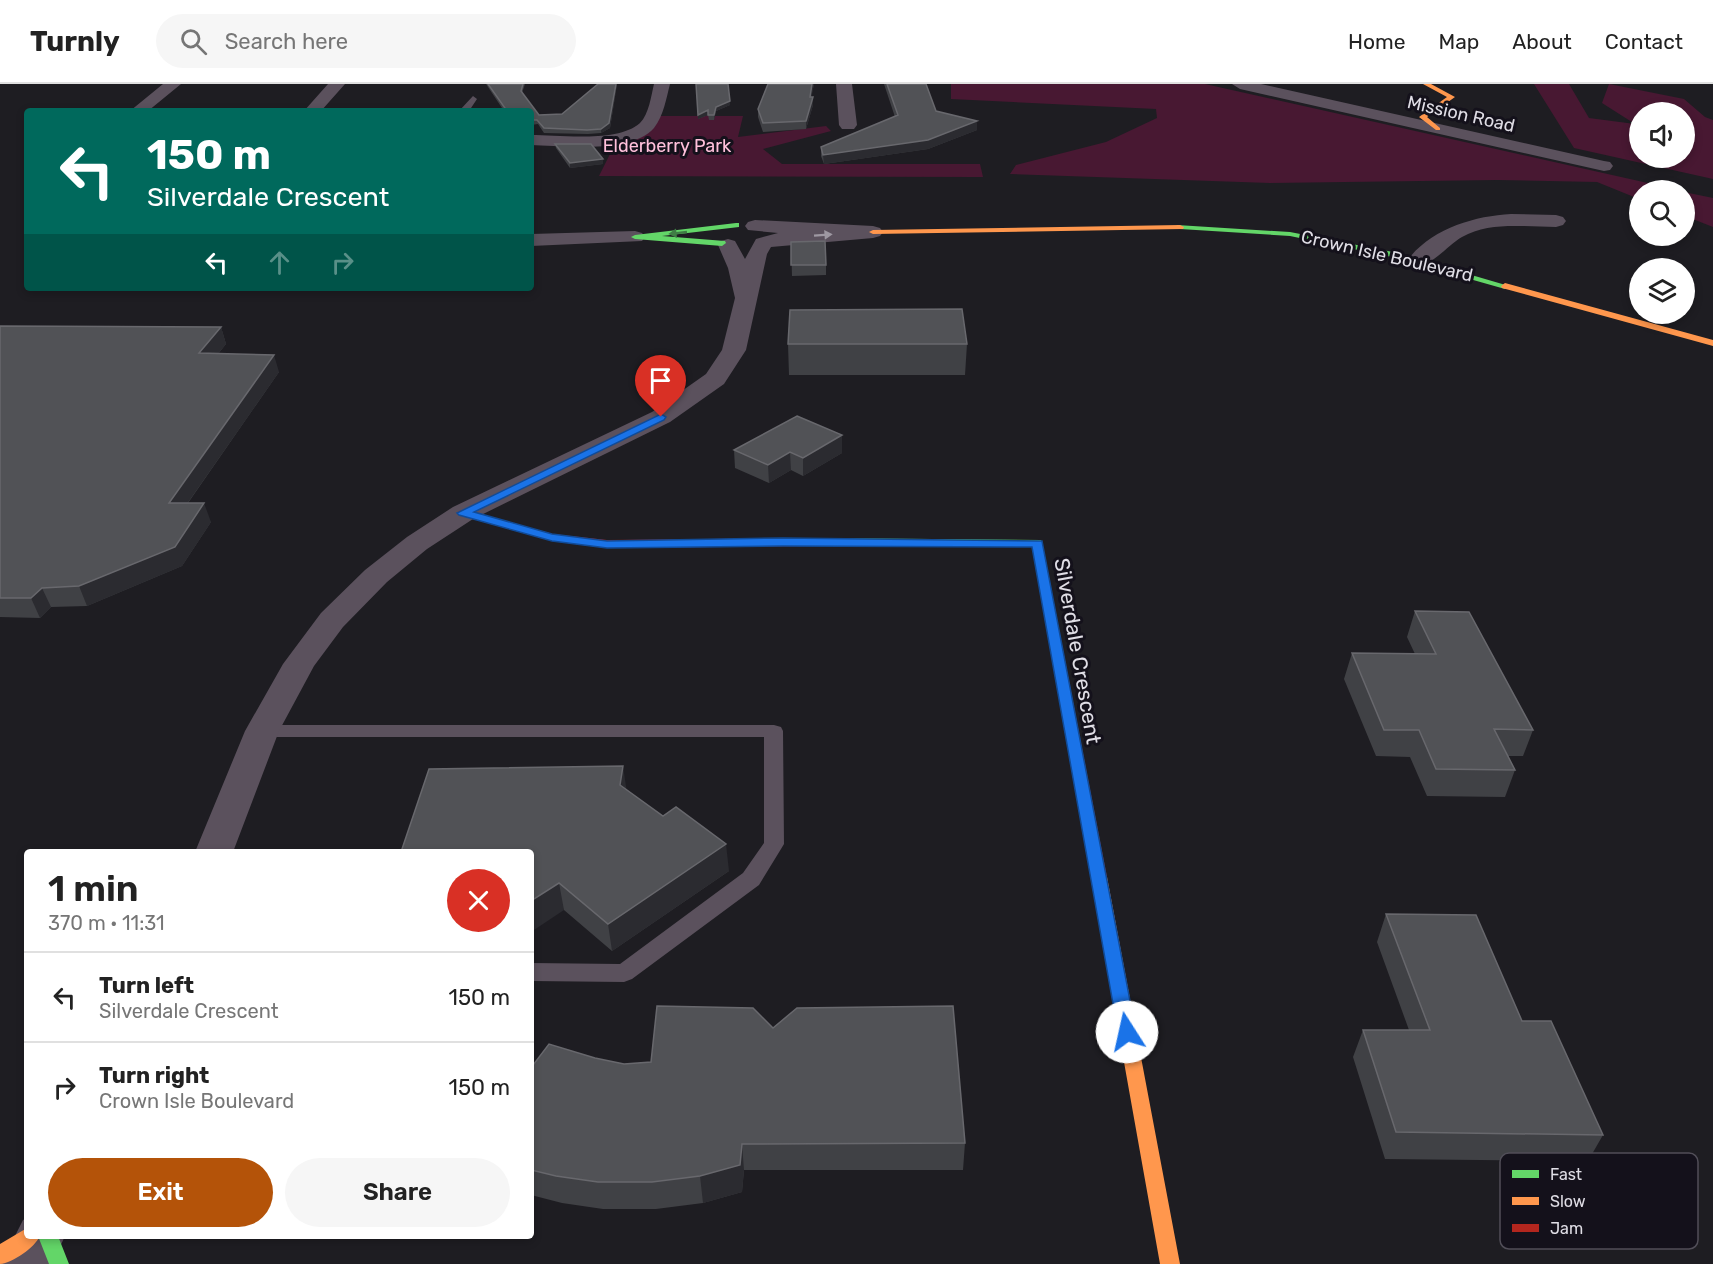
<!DOCTYPE html>
<meta charset="utf-8">
<style>
body{margin:0;font-family:Rubik,sans-serif;background:#f6f6f6;color:#222;height:100vh;display:flex;flex-direction:column;font-size:22px;white-space:nowrap}
*{box-sizing:border-box;margin:0}
p{font-size:20px;color:#767676}
.icon{flex:none;width:33px;height:33px;fill:none;stroke:currentColor;stroke-width:2;stroke-linecap:round;stroke-linejoin:round}
.map{position:relative;flex:1;overflow:hidden}
.side{position:absolute;left:24px;top:765px;width:510px;height:390px;display:flex;flex-direction:column;background:#fff;border-radius:6px;box-shadow:0 3px 9px #0003}
.side>*{flex:none}
.banner{position:absolute;left:24px;top:24px;width:510px;height:183px;border-radius:6px;box-shadow:0 3px 9px #0003;background:#00695c;color:#fff;overflow:hidden}
.controls{position:absolute;left:1629px;top:18px;display:grid;gap:12px}
.controls a{display:grid;place-items:center;width:66px;height:66px;border-radius:50%;background:#fff;box-shadow:0 3px 9px #0003;font-size:30px}
.pin{position:absolute;display:grid;place-items:center;width:51px;height:51px;color:#fff;margin:-62px -26px;border-radius:50% 50% 50% 0;rotate:-45deg;box-shadow:0 0 6px #0007}
.pin .icon{rotate:45deg}
.me{position:absolute;width:66px;margin:-33px;rotate:350deg;stroke-linejoin:round;filter:drop-shadow(0 0 4px #0008)}
.turn{display:flex;align-items:center;gap:21px;height:126px;padding:0 24px;font-size:27px}
.turn .icon{width:78px;height:78px;stroke-width:2.5}
.turn b{display:block;font-size:42px;line-height:51px}
.lanes{display:flex;align-items:center;height:57px;padding:0 24px;background:#0003;justify-content:center;gap:30px;direction:ltr}
.lanes .off{opacity:.35}
.round{display:grid;place-items:center;flex:none;width:63px;height:63px;border-radius:32px;background:#f6f6f6}
.head{display:flex;align-items:center;justify-content:space-between;height:102px;padding:0 24px}
h1{font-size:36px;font-weight:600;line-height:45px}
.primary-button{display:flex;gap:12px;margin-top:auto;padding:12px 24px}
.primary-button a{flex:1;height:69px;border-radius:36px;background:#b45309;color:#fff;font-size:24px;font-weight:600;line-height:69px;text-align:center}
.primary-button a+a{background:#f6f6f6;color:#222}
ul{padding:0;list-style:none}
li{display:flex;align-items:center;gap:18px;height:90px;padding:0 24px;border-top:2px solid #e0e0e0}
li div{flex:1}
li b{display:block;font-size:22px}
li em{font-style:normal}
header{display:flex;align-items:center;gap:36px;box-sizing:border-box;height:84px;padding:0 30px;background:#fff;border-bottom:2px solid #e0e0e0}
header strong{font-size:28px}
nav{display:flex;gap:33px;margin-inline-start:auto;font-size:21px}
.search{width:420px;height:54px;background:#f6f6f6;display:flex;align-items:center;gap:15px;box-sizing:border-box;padding:0 21px;border-radius:33px;color:#767676;font-size:22px}
.map>svg:first-child{display:block}
</style>
<header>
<strong>Turnly</strong>
<div class="search"><svg class="icon" aria-label="search" viewBox="0 0 24 24"><circle cx="10" cy="10" r="6"/><path d="M15 15l6 6"/></svg>Search here</div>
<nav><a>Home</a><a>Map</a><a>About</a><a>Contact</a></nav>
</header>
<div class="map">
<svg width="1713" height="1180" viewBox="0 0 1713 1180">
<rect width="100%" height="100%" fill="#1e1d22"/>
<path fill="#481832" fill-rule="evenodd" d="M951,0H1205L1679,106H1640L1639,115L1597,98L1497,96L1270,99L1010,90L1016,81L1106,58L1157,34L1156,25L951,15Z
M1534,0H1569L1589,34L1635,40L1602,19L1609,0L1684,15L1705,33L1713,36V95L1574,64ZM1640,28H1684V74H1640Z
M652,32H743L738,53L826,42L831,47L763,65L782,80H980L983,93L599,92L618,54Z
M1684,108L1713,114V143L1685,132Z"/>
<g fill="none" stroke-linecap="round" stroke-linejoin="round">
<path fill="#5b515d" fill-rule="evenodd" d="M473,12L477,15L469,27H459Z
M262,641H774L781,643L783,647L784,760L781,765L759,801L632,895L624,898L531,897V879L620,880L743,789L764,759V653H262L255,651L253,647L255,643Z"/>
<path fill="#5b515d" fill-rule="evenodd" d="M163,0H181L148,27H130Z
M328,0H345L321,27H304Z
M654,0H670C666,15 664,31 654,44C632,70 562,62 531,61V51C559,51 618,59 640,39C649,30 651,12 654,0Z
M836,0H852L857,41L854,45H842L839,41Z
M1232,0H1261L1604,77L1610,78L1613,82L1610,86L1604,87L1240,5Z
M1511,130L1556,131L1563,133L1566,137L1563,141L1556,143C1525,143 1490,137 1462,153C1446,162 1430,186 1411,181L1407,177C1430,145 1474,132 1511,130Z
M755,136L873,142L880,144L883,148L880,152L873,154L771,163L767,170L746,266L724,300L670,338L473,435L427,465L387,498L343,543L314,582L279,647L233,768H195L245,647L283,580L321,529L365,486L407,453L453,423L652,328L706,290L722,266L735,214L728,184L718,161L721,157L728,155L735,157L745,175L756,155L778,149L748,146L745,142L748,138Z
M635,147L642,149L645,153L642,157L531,162V150Z
M27,1134V1152H65L52,1180H1L23,1136Z"/>
<path fill="#63d668" fill-rule="evenodd" d="M736,139H739V143L662,152L725,157L726,159L722,162L635,155L631,153L635,151Z
M1177,141L1290,148L1393,168L1509,202L1505,205L1392,173L1290,152L1180,145L1176,143Z
M818,454L1041,456L1057,535L1051,539L1045,535L1032,463L814,461L812,458Z
M38,1152H58L69,1180H49Z"/>
<path fill="#ff974d" fill-rule="evenodd" d="M1423,0H1431L1455,13L1427,33L1440,44V46H1436L1419,33L1447,13Z
M1180,141L1184,143L1183,145L873,150L869,148L873,146Z
M1505,199L1713,256V262L1502,204L1501,202Z
M1099,787L1105,789L1107,793L1180,1180H1160L1091,793L1093,789Z
M27,1144V1152H40C35,1163 13,1179 0,1180V1160Z"/>
<path fill="#b3261e" fill-rule="evenodd" d="M463,426L553,450L607,456L818,454L824,458L818,462L607,464L552,457L459,431L457,429L459,427Z
M1051,531L1057,535L1107,793L1105,797L1099,799L1093,797L1091,793L1045,535Z"/>
</g>
<path fill="#404145" d="M486,0H525L522,9L539,31L562,30L598,0H617L610,44L601,49L588,50L544,49L538,40L531,41V27H504Z
M696,0L730,21L716,27L714,36H709L708,31L698,35Z
M768,0H814L811,13H813V21L806,45L763,48L758,33V25Z
M884,0H926L936,27L977,37V46L928,65L824,80L821,72V63L895,33Z
M555,60L603,75V80L570,84L556,64Z
M791,158L826,181V191L792,192Z
M0,242L221,243L226,260L218,270L279,288L188,419L211,438L182,482L87,522L51,523L40,534L0,533Z
M788,260H967L965,291H789Z
M842,351V369L803,392L791,386L769,399L735,384L734,366Z
M1415,527L1533,646L1523,672H1508L1515,686L1505,713L1427,712L1410,673L1376,672L1344,595L1352,569L1415,570L1407,553Z
M626,705L729,787L612,867L564,826L531,768Z
M1386,830L1522,937L1603,1051L1588,1077L1385,1075L1353,973L1363,946H1409L1377,858Z
M773,944L965,1059L963,1086H744L742,1108L703,1119L656,1125H603L562,1119L531,1111V986L595,974L624,980L651,978Z"/>
<path fill="#2b2b30" d="M616,0H617L610,44L601,49V45Z
M812,0H814L810,21V13Z
M813,13V21L806,45V37Z
M730,17V21L716,27L714,36V31L716,23Z
M708,26V31L698,35V31Z
M977,37V46L928,65L824,80L823,71Z
M603,75V80L570,84V79Z
M221,243L226,260L204,287L199,269Z
M274,271L279,288L175,437L169,419Z
M842,351V369L803,392V374Z
M790,368L791,386L769,399L768,381Z
M204,419L211,438L182,482L87,522L79,502Z
M42,504L51,523L40,534L31,514Z
M623,682L627,709L620,701Z
M726,760L729,787L612,867L608,840Z
M559,799L564,826L531,848V817Z
M742,1060L744,1086L742,1108L703,1119L700,1092Z"/>
<path fill="#515256" stroke="#68686d" stroke-width="1.5" d="M488,0H523L521,7L539,31L562,30L598,0H616L609,39L601,45L587,46L544,44L537,36H531V27H507Z
M696,0H728L730,17L716,23L714,31H708V26L698,31Z
M768,0H812L810,13H813L806,37L763,39L758,25Z
M887,0H926L936,27L977,37L928,56L823,71L821,63L898,31Z
M555,60H591L603,75L570,79Z
M825,157L826,181H791V158Z
M962,225L967,260H788L790,226Z
M0,242L221,243L199,269L274,271L169,419H204L175,463L79,502L42,504L31,514H0Z
M797,332L842,351L803,374L790,368L768,381L734,366Z
M1415,527L1469,528L1533,646L1494,645L1515,686L1436,685L1419,646H1384L1352,569L1436,570Z
M623,682L620,701L663,732L676,723L726,760L608,840L559,799L531,817V768H401L429,685Z
M1386,830L1476,831L1522,937H1551L1603,1051L1396,1048L1363,946H1430Z
M657,922L753,924L773,944L797,924L953,922L965,1059L742,1060L740,1081L700,1092L652,1098H598L556,1092L531,1086V986L533,981L549,960L595,974L624,980L651,978Z"/>
<defs><path id="oneway-solid" d="M-6-.8H1V-3.2L6.5 0L1 3.2V.8H-6Z" transform="scale(1.5)"/></defs>
<use fill="#3f7d45" href="#oneway-solid" transform="translate(678 149) rotate(174)"/>
<use fill="#9e98a2" href="#oneway-solid" transform="translate(823 151) rotate(-4)"/>
<path fill="#1a73e8" stroke="#114b97" stroke-width="1.5" d="M661,330L666,333L664,336L474,428L552,450L607,457L783,454L1042,457L1136,948L1133,953L1127,955L1121,953L1118,948L1032,463L783,462L607,464L552,457L459,431L457,429Z"/>
<g text-anchor="middle" dominant-baseline="central" stroke-width="6" stroke-linejoin="round" paint-order="stroke">
<g font-size="18" fill="#e0dee6" stroke="#14111b">
<text transform="translate(1461 30) rotate(13)">Mission Road</text>
<text transform="translate(1387 172) rotate(13)">Crown Isle Boulevard</text>
</g>
<g font-size="18" fill="#ffc0db" stroke="#14111b">
<text x="667" y="62">Elderberry Park</text>
</g>
<g font-size="21" fill="#e0dee6" stroke="#14111b">
<text transform="translate(1078 567) rotate(80)">Silverdale Crescent</text>
</g>
</g>
<rect x="1500" y="1069" width="198" height="96" rx="9" fill="#14111b" stroke="#514e58" stroke-width="1.5"/>
<rect x="1512" y="1086" width="27" height="8" fill="#63d668"/>
<rect x="1512" y="1113" width="27" height="8" fill="#ff974d"/>
<rect x="1512" y="1140" width="27" height="8" fill="#b3261e"/>
<g font-size="16" fill="#e0dee6">
<text x="1550" y="1096">Fast</text>
<text x="1550" y="1123">Slow</text>
<text x="1550" y="1150">Jam</text>
</g>
</svg>
<div class="controls">
<a><svg class="icon" aria-label="sound" viewBox="0 0 24 24"><path d="M4 9h4l5-4v14l-5-4H4zM17 9q2 3 0 6"/></svg></a>
<a><svg class="icon" aria-label="search" viewBox="0 0 24 24"><circle cx="10" cy="10" r="6"/><path d="M15 15l6 6"/></svg></a>
<a><svg class="icon" aria-label="layers" viewBox="0 0 24 24"><path d="M12 4l9 5-9 5-9-5zM3 14l9 5 9-5"/></svg></a>
</div>
<div class="pin" style="left:661px;top:333px;background:#d93025"><svg class="icon" aria-label="arrive" viewBox="0 0 24 24"><path d="M6 21V4h12l-3 4 3 4H6"/></svg></div>
<svg class="me" style="left:1127px;top:948px" viewBox="-20 -20 40 40"><circle r="19" fill="#fff"/><path d="M0-13L10 11 0 6-10 11z" fill="#1a73e8"/></svg>
<div class="banner">
<div class="turn"><svg class="icon" aria-label="left" viewBox="0 0 24 24"><path d="M17 20v-9H6M10 6l-5 5 5 5"/></svg><div><b>150 m</b>Silverdale Crescent</div></div>
<div class="lanes"><svg class="icon" aria-label="left" viewBox="0 0 24 24"><path d="M17 20v-9H6M10 6l-5 5 5 5"/></svg><svg class="icon off" aria-label="ahead" viewBox="0 0 24 24"><path d="M12 20V5M6 11l6-6 6 6"/></svg><svg class="icon off" aria-label="right" viewBox="0 0 24 24"><path d="M7 20v-9h11M14 6l5 5-5 5"/></svg></div>
</div>
<section class="side">
<div class="head"><div><h1>1 min</h1><p>370 m · 11:31</p></div><a class="round" style="background:#d93025;color:#fff"><svg class="icon" aria-label="close" viewBox="0 0 24 24"><path d="M6 6l12 12M18 6L6 18"/></svg></a></div>
<ul>
<li><svg class="icon" aria-label="left" viewBox="0 0 24 24"><path d="M17 20v-9H6M10 6l-5 5 5 5"/></svg><div><b>Turn left</b><p>Silverdale Crescent</p></div><em>150 m</em></li>
<li><svg class="icon" aria-label="right" viewBox="0 0 24 24"><path d="M7 20v-9h11M14 6l5 5-5 5"/></svg><div><b>Turn right</b><p>Crown Isle Boulevard</p></div><em>150 m</em></li>
</ul>
<div class="primary-button"><a>Exit</a><a>Share</a></div>
</section>
</div>
